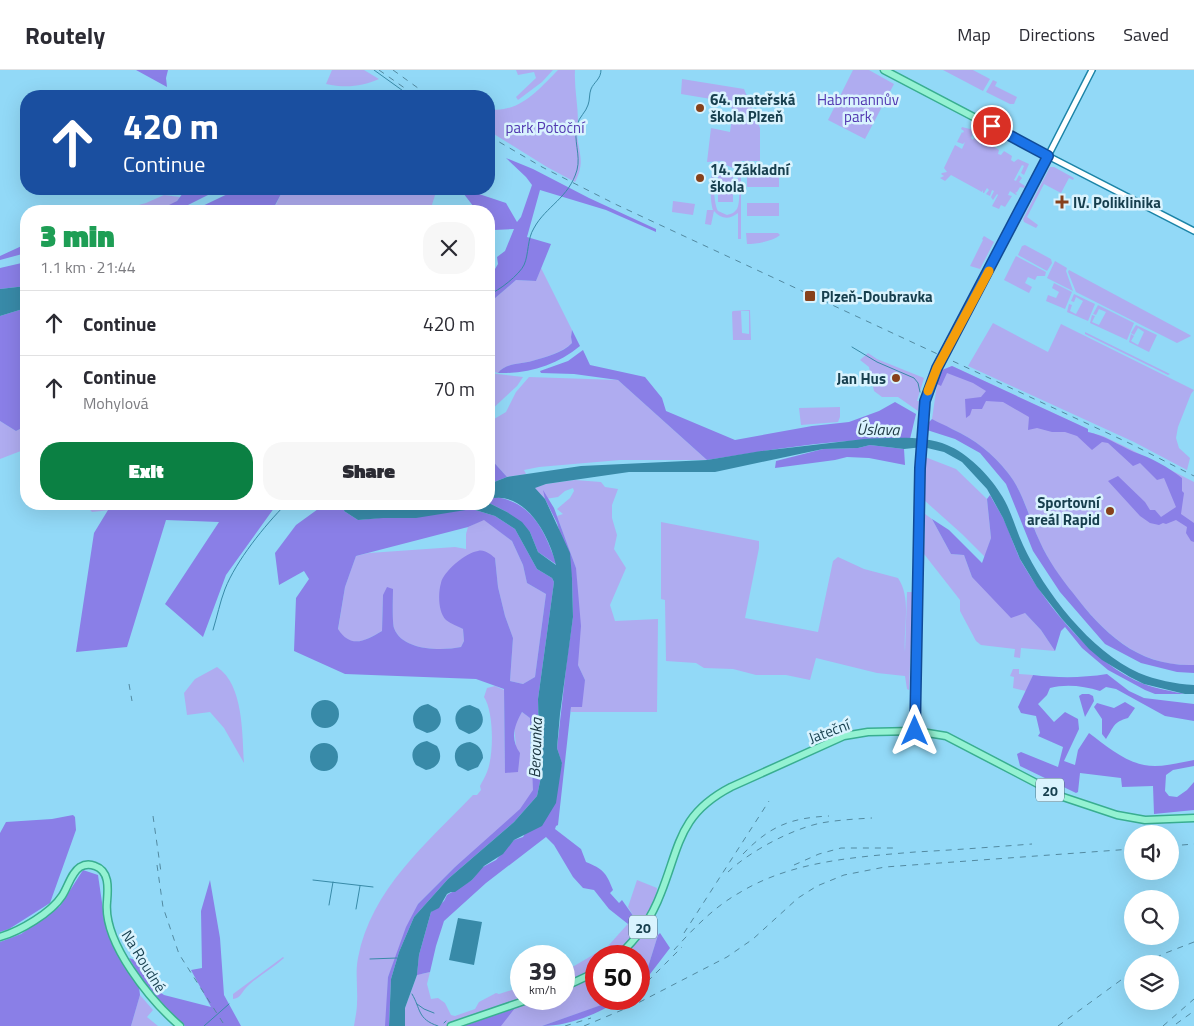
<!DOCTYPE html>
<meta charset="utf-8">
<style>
body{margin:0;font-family:"Titillium Web",sans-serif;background:#f7f7f7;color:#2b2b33;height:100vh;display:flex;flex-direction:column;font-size:19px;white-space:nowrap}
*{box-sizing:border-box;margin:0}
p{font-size:16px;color:#7c7c81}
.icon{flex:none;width:28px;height:28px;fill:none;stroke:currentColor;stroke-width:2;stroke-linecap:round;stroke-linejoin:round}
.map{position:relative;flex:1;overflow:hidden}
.panel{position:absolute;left:20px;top:135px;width:475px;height:305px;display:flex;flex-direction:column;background:#fff;border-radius:20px;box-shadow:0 5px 20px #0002}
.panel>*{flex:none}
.top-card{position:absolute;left:20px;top:20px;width:475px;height:105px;border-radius:20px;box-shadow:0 5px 20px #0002;background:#1a4fa0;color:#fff;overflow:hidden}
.buttons{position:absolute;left:1124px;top:755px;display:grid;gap:10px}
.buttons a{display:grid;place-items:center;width:55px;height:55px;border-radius:50%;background:#fff;box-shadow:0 5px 20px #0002;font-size:25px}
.speed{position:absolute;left:510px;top:875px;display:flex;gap:10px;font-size:25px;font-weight:700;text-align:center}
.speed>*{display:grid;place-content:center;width:65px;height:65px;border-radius:50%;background:#fff;box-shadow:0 5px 20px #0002;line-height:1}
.speed small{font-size:12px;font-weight:400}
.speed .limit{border:8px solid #d22;background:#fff;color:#111}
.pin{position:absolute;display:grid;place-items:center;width:42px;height:42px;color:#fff;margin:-21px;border:2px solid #fff;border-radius:50%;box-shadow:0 1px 5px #0007}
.me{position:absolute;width:55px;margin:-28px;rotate:0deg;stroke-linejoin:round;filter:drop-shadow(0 0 4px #0008)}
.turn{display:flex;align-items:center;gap:18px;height:105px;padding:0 20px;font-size:22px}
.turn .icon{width:65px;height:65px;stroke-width:2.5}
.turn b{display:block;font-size:35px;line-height:42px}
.round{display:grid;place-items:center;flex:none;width:52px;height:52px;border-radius:20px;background:#f7f7f7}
.overview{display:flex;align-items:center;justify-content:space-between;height:85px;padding:0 20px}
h1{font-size:30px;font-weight:800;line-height:38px;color:#1e9e55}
.cta{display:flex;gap:10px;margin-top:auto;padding:10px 20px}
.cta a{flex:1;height:58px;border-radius:20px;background:#0b8043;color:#fff;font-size:20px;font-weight:800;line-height:58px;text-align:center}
.cta a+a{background:#f7f7f7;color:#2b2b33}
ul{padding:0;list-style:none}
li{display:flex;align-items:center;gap:15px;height:65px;padding:0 20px;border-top:1px solid #e1e1e2}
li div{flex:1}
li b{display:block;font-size:19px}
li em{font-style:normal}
header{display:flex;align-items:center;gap:30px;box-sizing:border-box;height:70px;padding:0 25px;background:#fff;border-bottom:1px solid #e1e1e2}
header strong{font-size:24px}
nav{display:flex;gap:28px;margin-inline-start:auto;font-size:18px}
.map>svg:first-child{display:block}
</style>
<header>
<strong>Routely</strong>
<nav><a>Map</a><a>Directions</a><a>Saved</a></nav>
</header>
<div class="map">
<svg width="1194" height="956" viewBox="0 0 1194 956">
<rect width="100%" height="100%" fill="#92d9f7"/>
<path fill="#afacf0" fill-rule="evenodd" d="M332,0H364L379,9C361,17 345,18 326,14Z
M516,0H553L542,12L518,30L516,27L536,8L534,2L518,5Z
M558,0H575C574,17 578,34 578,51C578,55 577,58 577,62C578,83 586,91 575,112L547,97L489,61V39C519,44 539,19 558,0Z
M853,0H869L894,14L865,69L828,50Z
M943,0H973L990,9L983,21Z
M682,9L744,19L760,58V91H741V169H738V143C729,150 721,149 714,141L711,155L705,154L707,140H713C710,132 709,104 715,97C718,94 721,93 725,91L707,92L711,58L730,62L733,41L729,32L681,24ZM726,95L735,99C739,105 741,132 737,139C734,143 731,144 727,145L718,141C714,135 712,108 716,101C718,97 722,96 726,95Z
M993,10L997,12L995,16L1017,27L1014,34H1010L986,22Z
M300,20L316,22L321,26H256L271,23Z
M962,57L974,60L971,68L973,70L978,62L980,64L979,69L983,71L987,75L990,74L999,80L998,84L1001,85L1004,81L1012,86L1011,90L1014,92L1018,89L1029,94L1024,105L1021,103L1024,96L1022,95L1014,110L1016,111L1019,105L1022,108L1019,112L1025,116L1024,118L1020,117L1017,122L1015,123L1017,124L1016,125L1010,121L1008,125L1012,126L1005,137L1001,135L999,139L992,136L998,125L997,124L993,130L991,127L994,121L992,120L990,126L986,124L989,120L987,118L984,123H983V120L982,122L951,105L945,111L940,108L944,106L941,104L942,103L947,102L944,98L955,75L962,79L965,72L963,74L957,72L962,62L963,63L964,61L961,59Z
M1050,97H1054L1074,108L1073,110L1069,108L1061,123L1044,114L1027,147L1038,155L1036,158L1024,152L1023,149Z
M747,103H779V117H747Z
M718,105H733V132H718Z
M291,119H437L430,141H273L281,124L296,121Z
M164,125L180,127C167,146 137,141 117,141L146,133Z
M673,131L695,134L693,145L672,142Z
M747,133H779V146H747Z
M746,163H778L780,165C773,171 757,174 747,174Z
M984,166L994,172L980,199L970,196L983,170L982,169Z
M1025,175L1051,189L1052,193L1047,201L1018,185L1022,176Z
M1016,186L1046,202L1045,206H1037L1035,210L1028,207L1025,213L1032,217L1029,223L1004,210Z
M1055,191L1067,198L1066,201L1073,221L1047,208Z
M541,198L572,260L571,267L572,273C562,283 545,287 532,291C521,294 505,293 498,303L489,300V231L494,229L516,210L536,211Z
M1069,200L1190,265L1191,266L1177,273L1076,222L1068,202Z
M1054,213L1072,222L1065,239L1046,231L1048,225L1056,228L1059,222L1052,218Z
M1074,224L1095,234L1088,251L1067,242L1069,234L1072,235L1070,241L1076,244L1083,231L1076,227L1074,232L1071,231Z
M1098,235L1134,253L1127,270L1090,253L1092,245L1095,246L1092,252L1099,255L1106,242L1099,239L1096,245L1093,244Z
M750,240L751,270H733L732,242L733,241ZM741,241H749V264L742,263Z
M993,253L1048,282L1061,254L1194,320L1191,324L1178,357L1176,368L1179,378L1190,388L1187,400L1134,372L968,296Z
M1136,255L1157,265L1149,282L1129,272L1131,264L1134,266L1131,271L1138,275L1144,262L1138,258L1134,265L1131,263Z
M1085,262L1170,304L1168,305L1085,264Z
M868,283L877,289L924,308L917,331H919L918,341L898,327H882L874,321L869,297L860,290Z
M952,296L1088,359V362L1103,366L1128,378L1194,412V595C1140,597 1106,565 1075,526C1064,512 1053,498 1045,482C1031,457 1026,426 1008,403C992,383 976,370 952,359C945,355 939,354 932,349L937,314L942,300Z
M489,303L523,307L517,316L489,342Z
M529,307L618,310L707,390H620L539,397L524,400L526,404L507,407L489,387V352L506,342L516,322Z
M840,337V347L838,352L801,355L799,338Z
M0,351L16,361L26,356V379L0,389Z
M925,387L956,399L987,429L991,468L985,487L962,464L924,430Z
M575,410L601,412L605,417L618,419L612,435V448L617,465L614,479L626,498L610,535L615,551L658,549L657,642H571V637L585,610L578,595L576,498L557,446L563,444L557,439L570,428L574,421L573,418L565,421L558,427L545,429L534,418L546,414Z
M85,434H167L92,442Z
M925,444L932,449L951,484L964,485L972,507L1025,543L1041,560L1055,581L1021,578L1020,588L1014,587L1015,579L981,575L976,571L960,541V530L924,484Z
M484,449L512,471L523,495L527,513L546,524L535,607L523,614L510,611L513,568L505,546L498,517L495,488L447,550L463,559L464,571L461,577C442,581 402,581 394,558C392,551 393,528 393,519L383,525L382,561C365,571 351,579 338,560L345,517L356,486L369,483L455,477L466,479V464L468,457Z
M661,452L759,471V478L745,548L818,562L833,491L838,487L864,499L898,508C912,529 903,558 905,582L907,522H913L909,620L907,619L905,606L877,603L816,588L810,610L786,605H756L733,599L704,598L696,593L666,591L665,530L661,529Z
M217,597C244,615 242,664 244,693L224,658L210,642L187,645L184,623L195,609Z
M1013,599H1019V604L1033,605L1026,621L1013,618L1014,607L1010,606Z
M495,616L504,620L505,701L516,677L514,655L522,642L530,648L531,697L537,726L455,797L418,834L388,907L387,956H354C355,949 357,941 357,933C358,918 355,903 358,888C371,819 427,773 473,725H477L481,720L480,716C482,712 485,707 487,702C494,685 494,642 484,627L487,618Z
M637,810L657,818L655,837L658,865L648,897L639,907V886H596V929H613L608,933L542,956H405V938L417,905L419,885L422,904L430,902L427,914L431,929L438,928L445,933L451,945L455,946L475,939L479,932L496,923L499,924L521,917V929H564V902L608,876L634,847L628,837Z
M283,887L284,888C272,899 256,907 245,919C241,924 240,928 233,929V924Z
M140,925L153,940L147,947L158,956H131Z"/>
<path fill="#8a7fe7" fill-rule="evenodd" d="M136,0H168L166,8L167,17Z
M506,88L533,99L589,128L656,159V162L606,140L540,120L527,167L551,174L536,211L516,210L494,229L489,231V209L498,194L497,187L505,181L514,159L494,160L489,155V141H477L460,119H464L506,133L517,152L521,147L532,115L526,107Z
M186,119H220L176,141H157L177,131Z
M238,119H291L297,122L281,124L272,141H192Z
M26,174V183L0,190V186Z
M26,192V216L0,219V198Z
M26,238V356L16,361L0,351V246Z
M572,260L580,276C557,295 528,304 498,303C505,293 521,294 532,291C545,287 563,283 572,273L571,267Z
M583,280L590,295L645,307L662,328L666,341L735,370L812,356L849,352L879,341L895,332L916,344L910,369C841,368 774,379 707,390L618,310L574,304L541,303L540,301L568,291Z
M952,296L1088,359V362C1104,365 1118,375 1134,382C1152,388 1168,397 1182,408V421L1184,423L1181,444L1194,453V472L1191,471L1186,463L1187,457L1176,450L1166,454L1163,453L1159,455L1150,453L1140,446L1108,411L1118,406L1145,432L1150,440H1155L1161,447L1176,437L1164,408L1157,410L1140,393L1133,396L1108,373L1102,372L1092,380L1077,366L1065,362H1052L1037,358L1028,360L1029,347L1003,332L986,331L982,339H972L970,345L966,348L965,329L981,327L986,321L973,313L947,303L941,316L937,314L942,300Z
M932,349C939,353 945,355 952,359C976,370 992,383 1008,403C1024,423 1029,449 1040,472C1048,490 1060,507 1073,523C1104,564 1139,597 1194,595V603L1177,602L1141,593L1105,574L1060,522L1033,481L1006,414L980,383L955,369L927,360V354Z
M870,375L904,379L905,395L869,388L847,387L835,390L775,398L776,391L823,379L858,378Z
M489,387L507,407L489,414Z
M543,420L554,438L576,498L581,556L578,595L585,610L582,637H571L558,755L556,756L555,759L581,779L586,792C603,799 606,802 613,820L610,823L619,833L622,830L634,847L628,854L609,839L594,820L583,818L573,807L554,775L546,767L486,813L444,851L436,876L430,902L417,905L419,885L431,842L444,831L447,825L472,810L481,798L496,790L514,770L523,767L562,694L557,678L567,589L573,547L572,508L557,453L545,429Z
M990,425C994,433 999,440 1003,448C1010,462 1014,477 1021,491C1047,536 1094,595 1144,614C1157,619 1171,621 1185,624H1155L1145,620L1108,600L1082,578L1065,557L1061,561L1055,581L1041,560L1025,543L1011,548L972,507L964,485L951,484L932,449L949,460L982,493L991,468L987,429Z
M496,427C534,433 545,463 557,495L538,482L530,462L507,442L489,433V429Z
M167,434L226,435V434H277L226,505L203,567L165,534L219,452L166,450L127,577L76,582L94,463L108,440Z
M325,434H346L344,441L358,450L472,439L495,446L515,459L537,499L552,508L554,512L538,629L539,672L542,702L537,726L514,752L448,809L414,847L399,882L391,909L389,956H385L388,907L406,857L418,834L455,797L520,739L533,720L530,648L522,642C514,656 510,669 520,683L518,702L505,703L504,619L476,609L345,604L294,581L296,528L309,509L304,501L279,515L275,483L296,455ZM484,450L512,471L523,495L527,513L546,524L535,607L523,614L510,611L513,568L505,546L498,517L495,488C490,484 484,479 478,481C466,482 443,502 441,513C438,523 438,542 446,550C451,554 458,556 463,559L464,571L461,577C442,581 402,581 394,558C392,550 393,528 393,519L387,517L383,525L382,561C365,571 351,579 338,559L345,517L356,486L468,457Z
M1107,604L1129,621L1144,628L1194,634V651L1165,646L1116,619L1106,617L1100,621C1084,616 1066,614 1050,618L1047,625L1038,634L1054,652L1065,642L1078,649L1079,659L1064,691L1075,695L1078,680L1089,663C1109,678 1129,696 1155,696C1167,696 1182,692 1194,690V696L1173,700L1166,705L1165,721L1169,726L1177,727L1187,720L1194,712V740L1154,744L1153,716L1122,717L1121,708L1080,703L1078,722L1076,723L1020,696L1017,684L1021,682L1058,697L1063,677L1038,666L1040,663L1036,646L1021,643L1018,637L1033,605C1058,608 1082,608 1107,604Z
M1082,624H1089L1093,626L1094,631L1085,647L1079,626Z
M1125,632L1135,638L1128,648C1113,652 1114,657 1106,669L1102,664V649L1094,637L1097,633L1114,638Z
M73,745L75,747L76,760L50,833L9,859L0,862V763L6,752L52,749Z
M83,800L98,805L105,853L139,917L140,925L131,956H0V872L21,864L60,836Z
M210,810L220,868L224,925L241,956H185L147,919L129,888L145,893L150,915L164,925L211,937L191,900L202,898L201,841Z
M660,863L670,878L647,908L639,916V907L648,897L658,865Z
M613,929H622C599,943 570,956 542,956L607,933Z
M515,938L501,956H464Z"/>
<path fill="#388aa8" d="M26,216V238L0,246V219Z
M864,369C888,368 925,365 947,375C967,383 989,405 1000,423C1011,439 1015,458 1023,475C1044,521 1091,582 1139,603C1156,610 1175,614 1194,615V624H1185L1144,614L1130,607L1102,590L1089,579L1062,549L1037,517L1020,489L1003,448L987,419L962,392L944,382L923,377L904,379L870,375L858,378L823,379L715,402H629L546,414L535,418L545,429L570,483L572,508L573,547L560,644L557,678L562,693L556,733L542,756L514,770L503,784L484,796L472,810L455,822H451L447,824L439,838L431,842L419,885L417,905L405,938V956H389L391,909L399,882L414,847L448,809L514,752L537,726L542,702L539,672L538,629L554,512L552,508L537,499L515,459L495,446L472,439L416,448H383L358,450L344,441L346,434L489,433L507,442L522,452L530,462L538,482L556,495C549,465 525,420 489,429V414L507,407L581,396L707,390L761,381Z
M311 644a14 14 0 1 1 28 0a14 14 0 1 1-28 0Z
M428,634L437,639C445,650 440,661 427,663L416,658C409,647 415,636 428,634Z
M470,635L479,639C487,650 482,661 469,664L459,659C451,648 457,636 470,635Z
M427,671L437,676C444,687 439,698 426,700L416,695C408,684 414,673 427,671Z
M470,672C478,674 483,680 483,688L478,697L468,701L458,696C451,685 456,673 470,672Z
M310 687a14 14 0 1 1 28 0a14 14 0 1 1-28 0Z
M458,848L482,852L474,895L449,890Z"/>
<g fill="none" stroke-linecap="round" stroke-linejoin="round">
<path stroke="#388aa8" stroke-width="1" d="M374,0L406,23L405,26
M489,224C498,222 520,204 524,195C529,184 527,169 534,158C546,136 569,128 577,100C581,85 573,70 577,55C579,47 586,42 588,35C590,30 589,24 591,19C594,12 601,9 601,0
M852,277L877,292L914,308L918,313L920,322
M213,560C217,547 220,532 225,519C236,491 265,455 286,434
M313,810L373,817
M329,835L333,812
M356,839L360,816
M370,889L397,888
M412,924C421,939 417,949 438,956
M417,934L424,939L434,943
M444,953L446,951
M204,956L229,934"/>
<defs>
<path id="minor" d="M1092,0L1048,86L1194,161"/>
<path id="major" d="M884,0L1048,86L937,298L925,331L920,398L915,661
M0,867C20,861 51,843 62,826C68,817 71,803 80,797C85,794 90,794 95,796C110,801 108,819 107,832C103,873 151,931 180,956
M618,886C637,869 652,847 661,823C680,775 679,744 731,717L844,666L868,662L915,661L946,666L1063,727L1117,745L1145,750L1194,748
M564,917L596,902
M451,956L530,929"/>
</defs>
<use href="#minor" stroke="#1c84a7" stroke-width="8"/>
<use href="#major" stroke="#39ae90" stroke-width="9"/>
<use href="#minor" stroke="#fff" stroke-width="5"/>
<use href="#major" stroke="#94f2d2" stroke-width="6"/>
<path stroke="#538aa1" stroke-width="1" stroke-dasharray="6 6" stroke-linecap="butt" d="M379,0L416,26
M393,0L429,26
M489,66L542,97L615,134L1131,374L1194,406
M129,614L132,631
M153,746L161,802
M1170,776L1194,774
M743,784C770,756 790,748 829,746
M157,795L163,837L179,884L225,956
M794,795L819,784L841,778H894
M728,802C750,781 792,759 821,753C838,750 855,749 872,748
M684,863L769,731
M674,880C693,859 714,837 739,823C791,791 856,787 915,782C954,780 993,777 1032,774
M1145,894L1163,884L1194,872
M639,920L682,877
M1176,954L1194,941
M565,956L591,948
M584,956L634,935L727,887L753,869L798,828L817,816L844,805L885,797L1132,779
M1058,956L1132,902
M1163,956L1194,929"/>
</g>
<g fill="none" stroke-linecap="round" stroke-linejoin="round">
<defs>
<path id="route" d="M915,661L920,398L925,331L937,298L1048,86L992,56"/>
</defs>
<use href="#route" stroke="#114b97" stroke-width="12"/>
<use href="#route" stroke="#1a73e8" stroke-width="9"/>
<path stroke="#f59e0b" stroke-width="9" d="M928,321L937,298L989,201"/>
</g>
<g fill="#87411b" stroke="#d9f3fe" stroke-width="2">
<circle cx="700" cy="38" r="5"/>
<circle cx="700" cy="108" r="5"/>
<path d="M1059.5 124.5h5v5h5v5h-5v5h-5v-5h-5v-5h5z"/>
<rect x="804" y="220" width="12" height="12" rx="2.5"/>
<circle cx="896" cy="308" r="5"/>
<circle cx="1110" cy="441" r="5"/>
</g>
<g text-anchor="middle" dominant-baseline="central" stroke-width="5" stroke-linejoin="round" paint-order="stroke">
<g fill="#d9f3fe" stroke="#517583" stroke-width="1">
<rect x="1036" y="708.5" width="28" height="23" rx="4"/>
<rect x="629" y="845.5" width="28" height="23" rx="4"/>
</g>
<g font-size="14" font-weight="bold" fill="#173f4e">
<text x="1050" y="720">20</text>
<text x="643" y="857">20</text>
</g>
<g font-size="15" font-weight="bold" fill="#173f4e" stroke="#d9f3fe" text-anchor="start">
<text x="710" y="29">64. mateřská<tspan x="710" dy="17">škola Plzeň</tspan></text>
<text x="710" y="99">14. Základní<tspan x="710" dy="17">škola</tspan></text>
<text x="1073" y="132">IV. Poliklinika</text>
<text x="821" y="226">Plzeň-Doubravka</text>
<text x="886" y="308" text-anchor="end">Jan Hus</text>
<text x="1100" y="432" text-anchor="end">Sportovní<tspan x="1100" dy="17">areál Rapid</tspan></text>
</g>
<g font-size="15" fill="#5238b1" stroke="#d9f3fe">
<text x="858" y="29">Habrmannův<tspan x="858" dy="17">park</tspan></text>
<text x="545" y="57">park Potoční</text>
</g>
<g font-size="15" fill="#173f4e" stroke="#d9f3fe">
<text transform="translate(829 661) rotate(-20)">Jateční</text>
<text transform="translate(144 891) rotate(58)">Na Roudné</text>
</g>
<g font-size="16" font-style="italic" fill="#1c3640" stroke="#d9f3fe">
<text transform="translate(878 359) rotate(1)">Úslava</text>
<text transform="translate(535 678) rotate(-88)">Berounka</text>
</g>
</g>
</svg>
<div class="buttons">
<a><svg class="icon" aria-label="sound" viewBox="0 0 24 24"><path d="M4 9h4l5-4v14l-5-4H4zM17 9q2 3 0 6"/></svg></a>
<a><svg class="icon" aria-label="search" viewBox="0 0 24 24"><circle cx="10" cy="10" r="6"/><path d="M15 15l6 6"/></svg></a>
<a><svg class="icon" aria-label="layers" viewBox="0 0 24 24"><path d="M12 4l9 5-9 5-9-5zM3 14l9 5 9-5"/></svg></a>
</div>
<div class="speed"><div>39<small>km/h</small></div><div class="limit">50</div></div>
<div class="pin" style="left:992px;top:56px;background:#d93025"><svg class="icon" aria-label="arrive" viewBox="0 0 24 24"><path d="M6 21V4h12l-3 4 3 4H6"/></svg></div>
<svg class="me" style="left:915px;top:661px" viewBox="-20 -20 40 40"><path d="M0-17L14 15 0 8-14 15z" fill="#1a73e8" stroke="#fff" stroke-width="4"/></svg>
<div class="top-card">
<div class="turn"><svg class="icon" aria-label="ahead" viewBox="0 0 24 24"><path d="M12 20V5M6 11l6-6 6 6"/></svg><div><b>420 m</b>Continue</div></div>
</div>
<section class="panel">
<div class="overview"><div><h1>3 min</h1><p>1.1 km · 21:44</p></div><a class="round"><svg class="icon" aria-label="close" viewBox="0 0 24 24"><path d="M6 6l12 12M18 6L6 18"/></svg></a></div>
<ul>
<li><svg class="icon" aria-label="ahead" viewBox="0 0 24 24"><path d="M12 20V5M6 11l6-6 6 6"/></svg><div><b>Continue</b></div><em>420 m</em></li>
<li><svg class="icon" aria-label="ahead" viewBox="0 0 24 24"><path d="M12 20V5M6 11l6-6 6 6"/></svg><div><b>Continue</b><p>Mohylová</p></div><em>70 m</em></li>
</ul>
<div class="cta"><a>Exit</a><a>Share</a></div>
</section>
</div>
